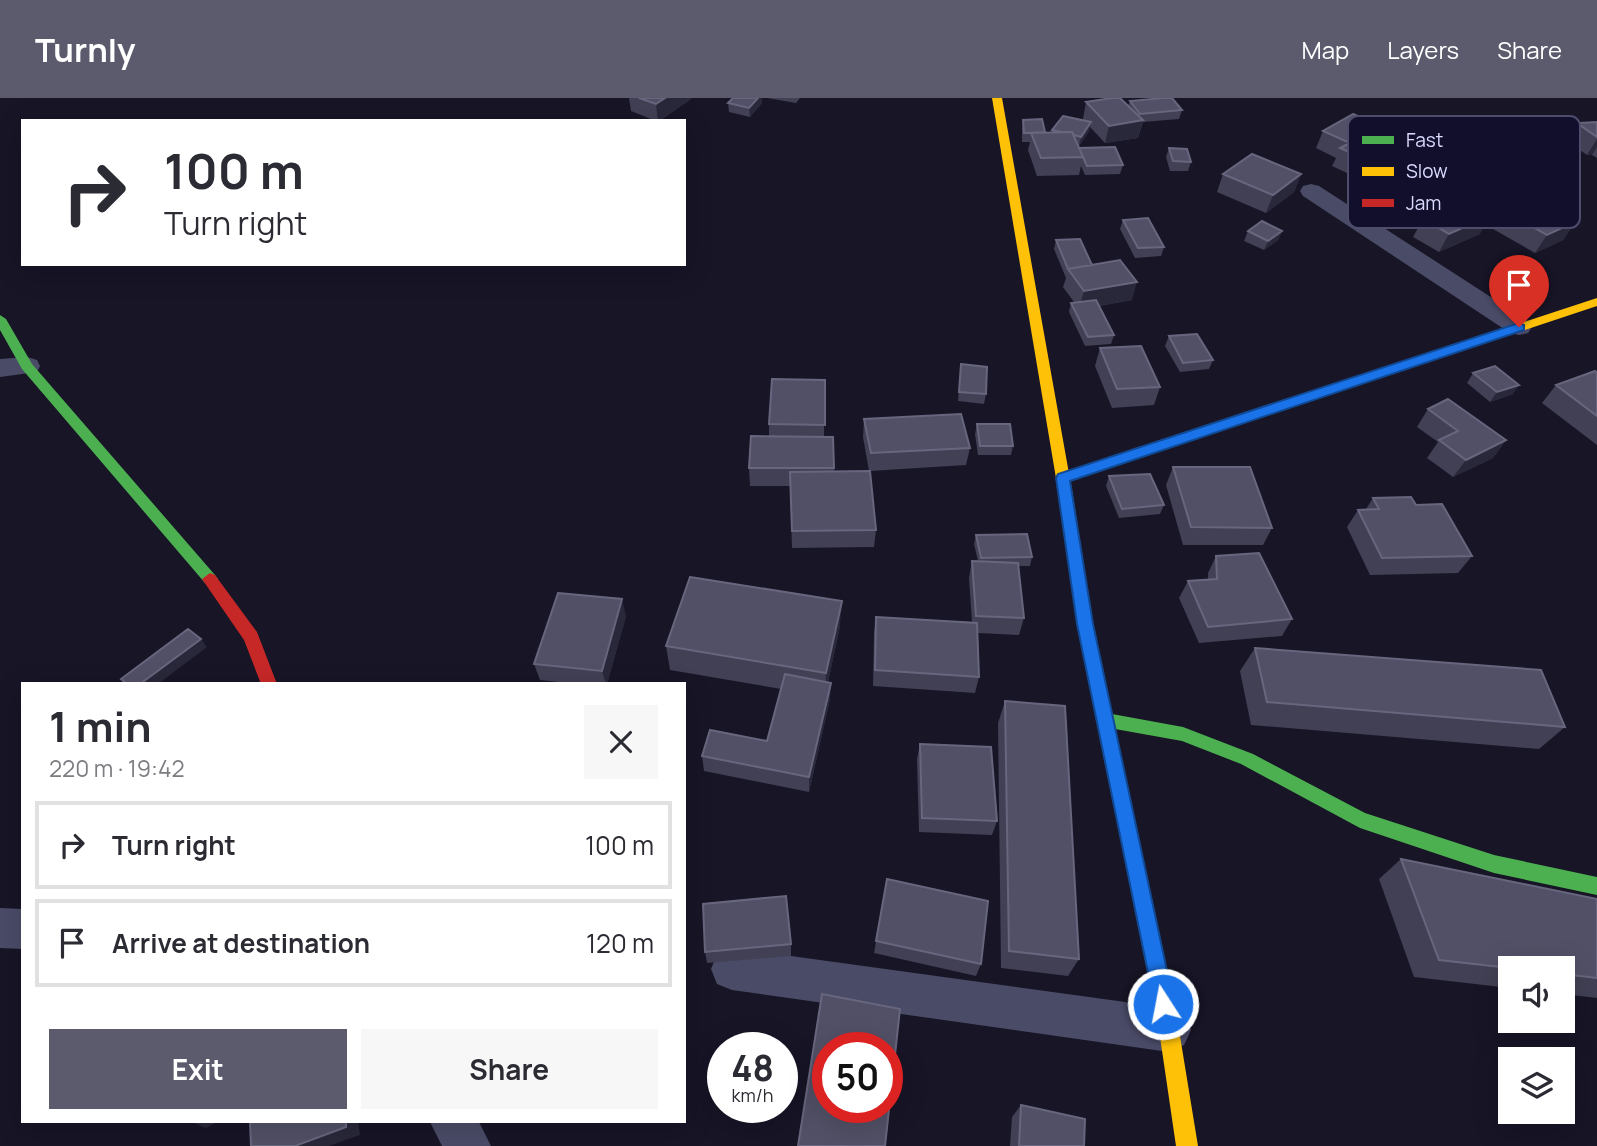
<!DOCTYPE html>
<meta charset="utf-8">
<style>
body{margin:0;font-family:Manrope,sans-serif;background:#f7f7f7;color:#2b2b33;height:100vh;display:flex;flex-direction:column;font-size:26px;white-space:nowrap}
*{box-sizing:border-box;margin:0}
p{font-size:23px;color:#7c7c81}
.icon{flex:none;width:38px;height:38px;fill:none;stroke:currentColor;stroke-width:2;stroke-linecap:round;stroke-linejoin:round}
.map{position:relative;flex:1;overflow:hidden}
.panel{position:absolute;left:21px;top:584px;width:665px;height:441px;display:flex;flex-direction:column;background:#fff;border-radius:0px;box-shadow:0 7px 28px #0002}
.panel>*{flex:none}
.guide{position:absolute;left:21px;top:21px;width:665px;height:147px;border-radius:0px;box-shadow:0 7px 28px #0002;background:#fff;color:#2b2b33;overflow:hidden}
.buttons{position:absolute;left:1498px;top:858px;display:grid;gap:14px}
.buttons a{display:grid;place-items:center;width:77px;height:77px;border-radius:0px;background:#fff;box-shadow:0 7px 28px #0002;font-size:35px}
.speed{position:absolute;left:707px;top:934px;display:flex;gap:14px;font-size:35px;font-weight:700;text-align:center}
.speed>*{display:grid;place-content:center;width:91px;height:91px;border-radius:50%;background:#fff;box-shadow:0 7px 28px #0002;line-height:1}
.speed small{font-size:18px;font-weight:400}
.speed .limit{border:10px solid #d22;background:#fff;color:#111}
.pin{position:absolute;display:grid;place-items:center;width:60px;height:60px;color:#fff;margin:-72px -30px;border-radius:50% 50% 50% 0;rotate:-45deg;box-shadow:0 0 7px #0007}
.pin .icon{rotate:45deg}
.me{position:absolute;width:77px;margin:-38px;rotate:349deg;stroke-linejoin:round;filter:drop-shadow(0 0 5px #0008)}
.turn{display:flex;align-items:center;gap:24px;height:147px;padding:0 28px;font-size:32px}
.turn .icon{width:91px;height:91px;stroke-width:2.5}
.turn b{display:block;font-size:49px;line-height:60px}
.round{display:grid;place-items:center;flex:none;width:74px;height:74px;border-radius:0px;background:#f7f7f7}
.overview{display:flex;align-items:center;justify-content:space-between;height:119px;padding:0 28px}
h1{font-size:42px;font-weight:700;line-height:52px}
.action{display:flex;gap:14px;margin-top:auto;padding:14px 28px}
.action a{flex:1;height:80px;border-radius:0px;background:#5b5b6d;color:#fff;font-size:28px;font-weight:700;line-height:80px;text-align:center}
.action a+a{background:#f7f7f7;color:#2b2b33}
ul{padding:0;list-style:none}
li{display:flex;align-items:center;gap:21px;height:88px;margin:0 14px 10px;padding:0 14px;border:4px solid #e1e1e2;border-radius:0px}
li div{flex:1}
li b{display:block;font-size:26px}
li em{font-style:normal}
header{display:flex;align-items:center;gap:42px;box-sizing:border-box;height:98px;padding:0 35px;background:#5b5b6d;color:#fff}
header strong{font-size:33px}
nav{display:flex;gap:38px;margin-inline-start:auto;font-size:24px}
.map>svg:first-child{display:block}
</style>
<header>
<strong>Turnly</strong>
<nav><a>Map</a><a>Layers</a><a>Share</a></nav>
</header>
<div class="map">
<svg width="1597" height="1048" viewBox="0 0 1597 1048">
<rect width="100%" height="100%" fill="#171526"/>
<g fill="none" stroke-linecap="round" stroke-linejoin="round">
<path fill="#4a4b67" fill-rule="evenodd" d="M1311,86L1319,88L1528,223L1532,229L1528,235L1519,237L1510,235L1303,98L1300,93L1303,88Z
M27,259L37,262L40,268L37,274L0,279V261Z
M0,810L23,811V851L0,850Z
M732,850L1169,910L1184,917L1191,932L1184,947L1169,954L732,892L717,886L711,871L717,856Z
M430,1024H479L491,1048H442Z"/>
<path fill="#4caf50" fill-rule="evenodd" d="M0,217L6,221L32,266L215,477L218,481L215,485H205L22,271L0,232Z
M1439,252L1443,253V259L1068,384H1058L1056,380L1058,376Z
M1066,393L1073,398L1093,526L1112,616L1183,629L1253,656L1365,715L1494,757L1597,779V797L1494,775L1360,730L1241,666L1182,643L1115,631L1151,802L1149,808L1142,811L1135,808L1077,526L1059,398Z"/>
<path fill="#ffc107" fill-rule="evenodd" d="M992,0H1002L1073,398L1066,403L1059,398Z
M1597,200V208L1443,259H1435L1433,256L1435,253Z
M1142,793L1149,796L1151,802L1179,932L1198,1048H1176L1159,932L1133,802L1135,796Z"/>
<path fill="#c62828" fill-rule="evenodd" d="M210,475L215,477L257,534L277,586H261L244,542L202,481Z"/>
</g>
<path fill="#414054" d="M629,0H691V1L659,23H656L631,13Z
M767,0H800L796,5Z
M1130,3L1182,12L1179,21L1143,24L1138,40L1105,45L1090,29L1089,33L1079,48L1078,47L1079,50L1123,67L1120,76L1085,77L1081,68L1079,77L1037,78L1028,52L1030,44H1022V31L1023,22L1045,34H1052V32L1084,22L1083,21L1086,4L1128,8Z
M728,5H762L750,19L729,14Z
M1597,24V60L1592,57H1587L1566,42L1577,25Z
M1323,33L1427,48L1418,66L1386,85L1372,78L1364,83L1332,68L1336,60L1316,50Z
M1169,50L1191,64L1188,73H1170L1166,59Z
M1223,76H1301L1294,94L1266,115L1217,94Z
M1460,80L1450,98L1414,124L1391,114L1400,96Z
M1504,113L1575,124L1563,142L1535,155L1493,131Z
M1423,121L1480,136L1439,154L1413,139Z
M1123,122L1164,149L1161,158L1135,160L1120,131Z
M1248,133H1282L1278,142L1264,152L1244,143Z
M1056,142L1092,167L1132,202L1099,208L1114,237L1111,246L1085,248L1069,214L1071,205L1074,204L1063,189L1066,180L1054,151Z
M1169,238L1213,262L1209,271L1180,274L1165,248Z
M1100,250L1160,289L1154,307L1112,310L1095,268Z
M961,266L986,296L984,306L958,303Z
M1473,275L1513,296L1490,304L1467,285Z
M1597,275V347L1542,305L1556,287Z
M825,282L824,339H833L834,374L869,373L863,339L864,321L970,350L966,367L870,373L876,432L874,449L792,450L790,388H750L749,370L769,338V326Z
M1428,311L1506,342L1493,360L1453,379L1427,360L1438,344L1417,329Z
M977,326L1013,348L1011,357H978L975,336Z
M1173,369L1272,430L1263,447H1183L1166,387Z
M1109,378L1164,407L1160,416L1119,420L1106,388Z
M1373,400L1416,407L1472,458L1458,475L1370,477L1347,429L1358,412L1366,411Z
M976,437L1032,459L1030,468H1018L1024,520L1019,537L978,535L979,579L975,595L873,588L874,535L876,519L972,524L969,480L972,463H978L974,446Z
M1216,458L1292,521L1282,538L1199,545L1179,500L1188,483L1208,481V475Z
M626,518L607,586H578L540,582L534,566Z
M840,528L828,584L830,601L809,694L704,673L702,658L767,643L781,591L670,572L666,548Z
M1255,550L1565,629L1539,651L1251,627L1240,573Z
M1005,603L1079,861L1068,878L1001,870L998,625Z
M920,646L997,723L992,737L919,734L917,661Z
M1401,761L1597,801V900L1563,896V870H1510V890L1414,879L1379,781Z
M887,781L981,866L976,878L874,855Z
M791,846V858L707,865L705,854Z
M1021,1007L1084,1048H1010L1012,1019Z"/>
<path fill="#29283a" d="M665,0H691V1L658,23L656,6Z
M758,0H762V5L750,19L749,10Z
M1143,22L1138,40L1105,45L1109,28Z
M1091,24L1089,33L1079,48L1081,39Z
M1597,41V49L1592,57H1587Z
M1427,48L1418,66L1386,85L1395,68Z
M1380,61L1372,78L1364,83L1373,65Z
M1301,76L1294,94L1266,115L1273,97Z
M1460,80L1450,98L1414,124L1424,106Z
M1490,118L1480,136L1439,154L1449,136Z
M1575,124L1563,142L1535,155L1547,137Z
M1282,133L1278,142L1264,152L1268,143Z
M1137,184L1132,202L1079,211L1084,193Z
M1519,287L1513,296L1490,304L1497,294Z
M1506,342L1493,360L1453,379L1466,362Z
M622,501L626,518L607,586H606L602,573Z
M842,503L840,528L825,598L826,575Z
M201,541L207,549L158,586H140Z
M831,585L830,601L809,694V679Z
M192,1024H217L206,1030Z
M346,1024H358L360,1037L329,1048H295Z"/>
<path fill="#515066" stroke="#67667e" stroke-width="2" fill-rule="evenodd" d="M639,0H665L656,6Z
M733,0H758L749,10L728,5Z
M1112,0H1120L1143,22L1109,28L1086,4Z
M1163,0H1172L1182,12L1140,16L1130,3Z
M1353,16L1427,48L1395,68L1380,61L1373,65L1340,50L1350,45L1323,33Z
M1063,18L1091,24L1081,39L1074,37L1072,34H1061L1052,32Z
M1042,21L1045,34L1024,35L1023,22Z
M1597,24V39L1577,25Z
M1072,34L1083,59L1041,60L1031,35Z
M1115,49L1123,67L1087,68L1079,50Z
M1169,50L1187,51L1191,64L1173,63Z
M1252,56L1301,76L1273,97L1223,76Z
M1531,101L1575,124L1547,137L1504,113Z
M1464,104L1490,118L1449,136L1423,121Z
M1148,120L1164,149L1138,150L1123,122Z
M1262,123L1282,133L1268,143L1248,133Z
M1080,141L1092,167L1068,171L1056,142Z
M1120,162L1137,184L1084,193L1068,171Z
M1096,202L1114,237L1088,239L1071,205Z
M1197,236L1213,262L1183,265L1169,238Z
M1141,248L1160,289L1117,291L1100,250Z
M961,266L987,269L986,296L959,294Z
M1495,268L1519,287L1497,294L1473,275Z
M1595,273L1597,275V318L1556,287Z
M772,281L825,282V327L769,326Z
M1448,301L1506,342L1466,362L1439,342L1458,333L1428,311Z
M961,316L970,350L871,355L864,321Z
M977,326H1010L1013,348H980Z
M751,338L833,339L834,370H749Z
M1173,369H1250L1272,430L1191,429Z
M870,373L876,432L792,433L790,374Z
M1150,376L1164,407L1122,411L1109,378Z
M1411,399L1416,407L1442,406L1472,458L1382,460L1358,412L1379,411L1373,400Z
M1027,436L1032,459L981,460L976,437Z
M1259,455L1292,521L1208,529L1188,483L1217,481L1216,458Z
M972,463L1018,465L1024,520L976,518Z
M690,479L842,503L826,575L666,548Z
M558,495L622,501L602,573L534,566Z
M876,519L977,525L979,579L875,572Z
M188,531L201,541L140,586H127L121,581Z
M1255,550L1541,572L1565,629L1267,604Z
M785,576L831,585L809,679L702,658L710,632L767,643Z
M1005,603L1065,608L1079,861L1009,853Z
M920,646L991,649L997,723L922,720Z
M1401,761L1597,801V880L1563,876V870H1510L1439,862Z
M887,781L988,803L981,866L876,843Z
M786,798L791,846L705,854L703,806Z
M822,896L900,911L885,1048H798ZM828,950H887V1010H828Z
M1021,1007L1085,1021L1084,1048H1019Z
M250,1024H346V1029L295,1048H251Z"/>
<path fill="#1a73e8" stroke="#114b97" stroke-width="2" d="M1519,225L1524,227V232L1070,383L1093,526L1174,906L1171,914L1163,917L1156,914L1077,526L1056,380L1058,376Z"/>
<rect x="1348" y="18" width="232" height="112" rx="10" fill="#110f2c" stroke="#4e4c6b" stroke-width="2"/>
<rect x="1362" y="38" width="32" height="8" fill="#4caf50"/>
<rect x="1362" y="69" width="32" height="9" fill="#ffc107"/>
<rect x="1362" y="101" width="32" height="8" fill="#c62828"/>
<g font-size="19" fill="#dbdaff">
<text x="1406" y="49">Fast</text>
<text x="1406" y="80">Slow</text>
<text x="1406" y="112">Jam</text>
</g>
</svg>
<div class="buttons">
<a><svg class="icon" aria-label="sound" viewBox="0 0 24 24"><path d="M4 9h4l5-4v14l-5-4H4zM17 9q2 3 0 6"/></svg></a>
<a><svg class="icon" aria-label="layers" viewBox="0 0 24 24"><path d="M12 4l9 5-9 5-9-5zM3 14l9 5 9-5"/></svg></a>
</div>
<div class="speed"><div>48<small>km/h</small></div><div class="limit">50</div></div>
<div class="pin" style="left:1519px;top:229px;background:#d93025"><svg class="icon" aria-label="arrive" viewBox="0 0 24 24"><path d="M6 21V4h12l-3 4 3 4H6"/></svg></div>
<svg class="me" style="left:1163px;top:906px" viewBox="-20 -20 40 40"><circle r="17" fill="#1a73e8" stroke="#fff" stroke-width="3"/><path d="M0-11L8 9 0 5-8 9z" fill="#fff"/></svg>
<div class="guide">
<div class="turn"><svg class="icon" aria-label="right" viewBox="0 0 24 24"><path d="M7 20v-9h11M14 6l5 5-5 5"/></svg><div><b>100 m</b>Turn right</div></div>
</div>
<section class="panel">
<div class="overview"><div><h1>1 min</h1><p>220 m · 19:42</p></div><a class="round"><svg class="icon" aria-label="close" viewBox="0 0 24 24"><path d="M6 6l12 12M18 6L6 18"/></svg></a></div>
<ul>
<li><svg class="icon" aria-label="right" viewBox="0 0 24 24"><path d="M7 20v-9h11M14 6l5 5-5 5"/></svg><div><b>Turn right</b></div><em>100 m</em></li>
<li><svg class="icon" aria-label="arrive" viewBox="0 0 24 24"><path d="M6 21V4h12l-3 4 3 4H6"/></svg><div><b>Arrive at destination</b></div><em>120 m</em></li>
</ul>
<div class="action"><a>Exit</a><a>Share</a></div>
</section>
</div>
